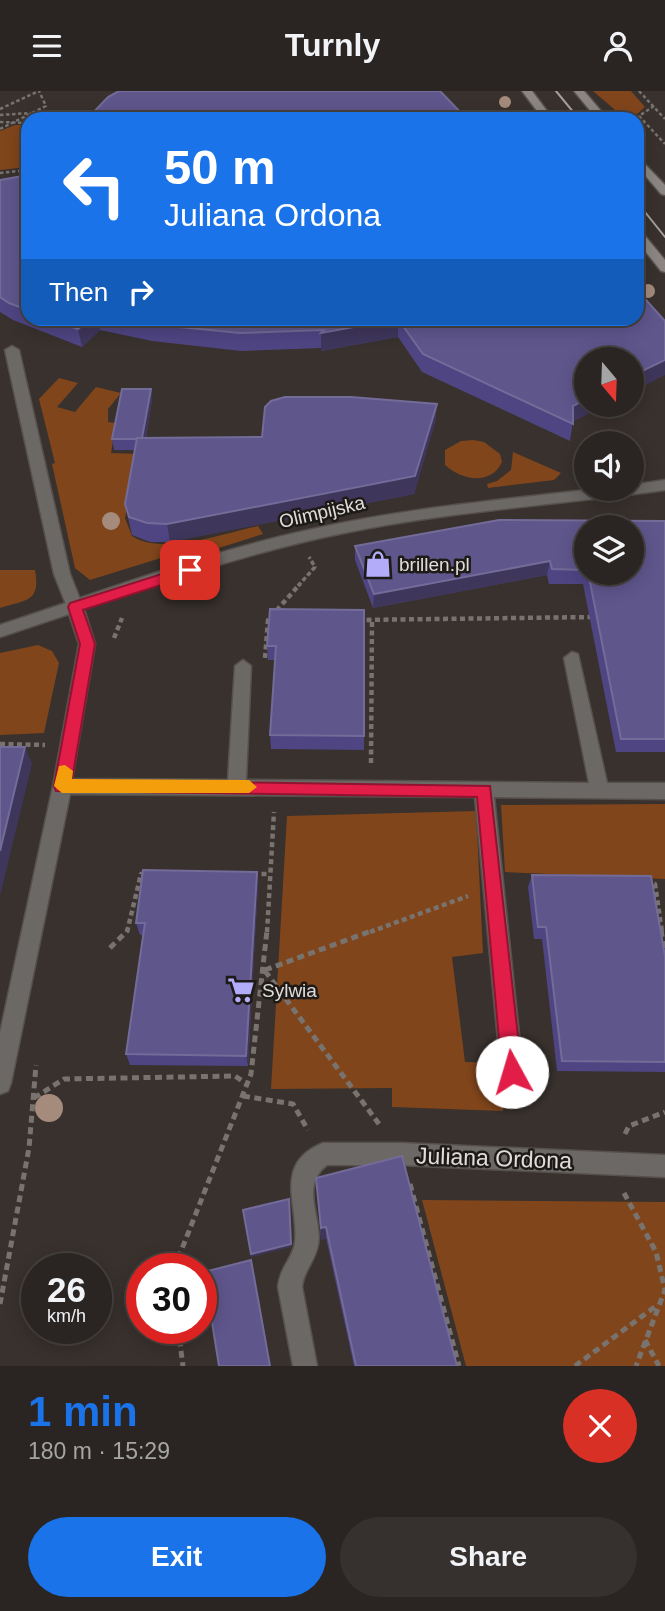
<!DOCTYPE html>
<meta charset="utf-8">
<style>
body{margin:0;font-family:Helvetica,sans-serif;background:#36312f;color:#f1f3f6;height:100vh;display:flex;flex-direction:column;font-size:26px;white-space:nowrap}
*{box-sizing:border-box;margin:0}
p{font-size:23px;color:#a5a5a5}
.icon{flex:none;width:38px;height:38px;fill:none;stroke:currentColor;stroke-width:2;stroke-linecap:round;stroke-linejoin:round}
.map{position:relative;height:1275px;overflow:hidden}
.drawer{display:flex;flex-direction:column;background:#2a2522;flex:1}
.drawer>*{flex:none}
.guide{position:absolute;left:21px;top:21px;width:623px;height:214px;border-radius:21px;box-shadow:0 4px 18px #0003,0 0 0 2px #464240;background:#1a73e8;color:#fff;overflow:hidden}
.needle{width:46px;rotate:161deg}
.controls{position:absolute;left:574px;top:256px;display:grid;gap:14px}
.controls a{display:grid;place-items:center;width:70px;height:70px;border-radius:50%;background:#2a2522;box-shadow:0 4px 18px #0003,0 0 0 2px #464240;font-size:35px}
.speed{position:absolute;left:21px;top:1162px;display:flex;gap:14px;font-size:35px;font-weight:700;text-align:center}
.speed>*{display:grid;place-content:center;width:91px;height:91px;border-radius:50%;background:#2a2522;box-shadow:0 4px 18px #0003,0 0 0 2px #464240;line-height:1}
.speed small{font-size:18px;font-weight:400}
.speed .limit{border:10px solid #d22;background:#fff;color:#111}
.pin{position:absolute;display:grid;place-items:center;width:60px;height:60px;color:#fff;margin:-30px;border-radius:14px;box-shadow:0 4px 10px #0006}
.me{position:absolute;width:77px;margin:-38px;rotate:354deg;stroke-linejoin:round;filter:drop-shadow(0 0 5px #0008)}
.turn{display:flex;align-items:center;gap:24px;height:147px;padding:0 28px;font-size:32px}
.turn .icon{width:91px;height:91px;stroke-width:2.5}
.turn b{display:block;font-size:49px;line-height:60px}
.then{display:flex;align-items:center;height:66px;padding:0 28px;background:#0003;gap:14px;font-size:26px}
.round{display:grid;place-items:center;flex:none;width:74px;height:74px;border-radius:37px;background:#36312f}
.overview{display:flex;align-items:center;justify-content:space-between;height:119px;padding:0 28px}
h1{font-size:42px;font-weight:700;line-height:52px;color:#1a73e8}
.primary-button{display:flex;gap:14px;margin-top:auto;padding:14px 28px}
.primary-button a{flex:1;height:80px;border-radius:42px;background:#1a73e8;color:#fff;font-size:28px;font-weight:700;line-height:80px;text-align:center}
.primary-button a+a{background:#36312f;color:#f1f3f6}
header{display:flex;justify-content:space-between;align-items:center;height:91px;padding:0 28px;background:#2a2522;font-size:32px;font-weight:700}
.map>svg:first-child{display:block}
</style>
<header><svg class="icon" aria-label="menu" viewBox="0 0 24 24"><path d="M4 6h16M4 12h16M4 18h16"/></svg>Turnly<svg class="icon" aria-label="person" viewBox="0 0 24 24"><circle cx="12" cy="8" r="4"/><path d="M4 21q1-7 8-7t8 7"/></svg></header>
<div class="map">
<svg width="665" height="1275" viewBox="0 0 665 1275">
<rect width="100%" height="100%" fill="#38312d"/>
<path fill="#81451b" d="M593,0H631L645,16L635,25L621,24Z
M15,34H28V76L0,79V40Z
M59,287L78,292L57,316L75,321L96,296L121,302L108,318V331L116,332L111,362L137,363L125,427L132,445C161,465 225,442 258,435L263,443L181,469L177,462L90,489L75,477L52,373L55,372L39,308Z
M473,349L484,351L500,363L502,371C491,395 461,389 445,374V359L461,350Z
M513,361L561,382L554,389L488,397L487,393L497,390L511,379Z
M0,479H35C41,512 25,509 0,517Z
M38,554L52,560L59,572L44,642L0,644V562Z
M665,713V788L505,781L501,714Z
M476,720L483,862L452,866L465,971L500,972L503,1020L392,1016V997L271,998L287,725Z
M422,1109L665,1111V1275H466Z"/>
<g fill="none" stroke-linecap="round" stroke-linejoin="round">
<defs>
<path id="lane" d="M12,255L19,259L70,483L83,516L75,522L67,516L54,483L5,259Z
M323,1052H401L665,1064V1086L401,1074H327C299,1095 323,1127 318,1154C315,1170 303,1181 302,1196L317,1275H293L278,1196C280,1175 293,1168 295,1151C299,1114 272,1073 323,1052Z"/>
<path id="street" d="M665,389V399C558,414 450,420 344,442C255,460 169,489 84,518L95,553L72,688L228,689L235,575L243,569L251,575L246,689L589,692L564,567L572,561L578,563L607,692H665V708L494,706L523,981L520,988L512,992L504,988L501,981L475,706L70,703L11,992L8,1000L0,1003V942L53,695L79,553L69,523L0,546V534C101,501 200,463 304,440C402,417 503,409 603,397H632V394Z"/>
<path id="secondary" d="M522,0H532L553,28H543Z
M574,0H584L608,28H597Z
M637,65L665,94V104L661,103L637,75Z
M637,138L641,140L665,169V181L661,180L637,150Z"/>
</defs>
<use href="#lane" stroke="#56504c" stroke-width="3"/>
<use href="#street" stroke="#56504c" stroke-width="3"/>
<use href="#secondary" stroke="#56504c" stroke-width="3"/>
<path stroke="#79736f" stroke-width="2.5" stroke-dasharray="3.5 2.5" stroke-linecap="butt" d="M639,0L665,28
M654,15L639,25L665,53
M0,18L39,0
M0,24L31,22
M0,31L28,32
M0,38L46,15L39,0
M0,82L28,79"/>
<path stroke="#79736f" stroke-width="3.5" stroke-dasharray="4.5 2.5" stroke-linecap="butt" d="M298,495L315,476L309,466"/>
<path stroke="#79736f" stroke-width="4.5" stroke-dasharray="5 3.5" stroke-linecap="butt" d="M358,529L594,526
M114,547L122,527
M265,567L268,529L300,493
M0,653L45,654
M371,672L372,529
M253,783H270
M646,793H655L662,841
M127,841L141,783H147
M267,841L274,721
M370,841L468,805"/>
<path stroke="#79736f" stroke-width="5" stroke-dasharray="7 4.5" stroke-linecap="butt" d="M661,839L665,864
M110,857L128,839
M265,879L374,839
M265,880L379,1033
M243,1005L293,1013L308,1039
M34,1007L64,988L235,985L247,993
M625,1043L629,1035L665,1021
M410,1093L459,1275
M624,1102L656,1161L665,1199L636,1275
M174,1178L251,983L267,839
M0,1213L29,1057L36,974
M178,1237L183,1275
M645,1249L659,1275
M575,1275L656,1215"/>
<use href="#lane" fill="#6c6866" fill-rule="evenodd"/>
<use href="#street" fill="#6c6866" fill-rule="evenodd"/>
<use href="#secondary" fill="#8b8683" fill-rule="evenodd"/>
<path stroke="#a6a19d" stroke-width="2" d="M556,0L579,28
M637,111L665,146"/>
</g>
<g fill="#a48b7c">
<circle cx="505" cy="11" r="6"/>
<circle cx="648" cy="200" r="7"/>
<circle cx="111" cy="430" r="9"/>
<circle cx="49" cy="1017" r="14"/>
</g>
<path fill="#4f4583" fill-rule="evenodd" d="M28,84V228H637L573,330L570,350L422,281L398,246L321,260V257L241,260L152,250L100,239L82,256L13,229L0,221V89Z
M151,298L152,309L146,347L262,346L437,313L435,331L414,403L170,451H150L132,444L125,413L135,359H114L112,348Z
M499,429L665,430V661H616L583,493H549L547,484L373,517L355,469V455ZM586,436H632V481H586Z
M364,519V659L271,658L270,644L275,569H268L267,555Z
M257,781L258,793L248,975L130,974L126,963L143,844H140L136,832Z
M532,784L665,865V981L557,980L542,848H534L528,796Z
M316,1087L457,1275H354L326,1147L321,1149Z"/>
<path fill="#3f365c" d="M90,228H98L100,239L82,256L78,238Z
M338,228H398V246L321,260V242Z
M665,269V284L632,301V285Z
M151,298L152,309L144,359L142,348Z
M586,308V313H607L571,332L573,315Z
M437,313L435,331L414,403L170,451L167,433Z
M550,470L547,484L373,517L374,503Z
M25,656L32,673L0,805V760Z
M257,781L258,793L248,975L246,965Z
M289,1108L291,1156L251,1166V1163Z
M326,1136V1147L321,1149V1137Z"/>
<path fill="#5f568c" stroke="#736b98" stroke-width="2" d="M119,0H440L467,28H87L108,6Z
M28,84V219L9,212L0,206V89Z
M637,199L665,230V269L632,285V268H586V308L573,315V333L423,263L398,228L321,242L324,239L240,242L149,233L126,228H637Z
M50,228H90L78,238Z
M122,298H151L142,347H137L136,348H112Z
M285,306H351L437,313L415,385L167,433L147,432L129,426L125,413L137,347L262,346L265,316L271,310Z
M499,429L665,430V648H621L588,481H632V436H586V479L552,478L550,470L374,503L355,455Z
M270,518L364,519V645L270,644L276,555H267Z
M0,656H25L0,760Z
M143,779L257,781L246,965L126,963L145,832H136Z
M532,784L651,785L665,865V971L562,970L546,836H538Z
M402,1065L457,1275H356L326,1136L321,1137L316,1087Z
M289,1108L291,1153L251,1163L243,1119Z
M251,1169L270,1275H219L204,1181Z"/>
<path fill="#e11d48" stroke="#92132f" stroke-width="2" d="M190,474L195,476V483L83,519L95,553L72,689L490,695L522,981L519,988L512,991L505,988L502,981L477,706L56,700L54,695L80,553L68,516L70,512Z"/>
<path fill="#f59e0b" d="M65,674L73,680L72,688L249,689L257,696L249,702H62L54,695L59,675Z"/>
<defs>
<symbol id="shop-bare" viewBox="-9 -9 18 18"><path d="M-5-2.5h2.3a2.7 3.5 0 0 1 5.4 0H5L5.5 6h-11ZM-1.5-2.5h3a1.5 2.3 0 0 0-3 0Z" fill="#b3adf9" stroke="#1d1a18" stroke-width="2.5" paint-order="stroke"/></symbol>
<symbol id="supermarket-bare" viewBox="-9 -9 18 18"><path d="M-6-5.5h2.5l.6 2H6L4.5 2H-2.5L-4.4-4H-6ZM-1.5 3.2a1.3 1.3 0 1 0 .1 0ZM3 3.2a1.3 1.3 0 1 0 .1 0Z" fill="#b3adf9" stroke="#1d1a18" stroke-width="2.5" paint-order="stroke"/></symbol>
</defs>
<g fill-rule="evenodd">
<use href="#shop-bare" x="359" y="454" width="38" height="38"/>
<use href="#supermarket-bare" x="222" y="880" width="38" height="38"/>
</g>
<g text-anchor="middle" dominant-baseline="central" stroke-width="5" stroke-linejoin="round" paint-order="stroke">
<g font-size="19" fill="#e0dcd9" stroke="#1d1a18">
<text transform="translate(322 421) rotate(-13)">Olimpijska</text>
</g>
<g font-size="19" fill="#e0dcd9" stroke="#1d1a18" text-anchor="start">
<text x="399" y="473">brillen.pl</text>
<text x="262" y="899">Sylwia</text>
</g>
<g font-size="23" fill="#e0dcd9" stroke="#1d1a18">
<text transform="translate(494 1067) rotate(2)">Juliana Ordona</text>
</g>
</g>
</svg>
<div class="controls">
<a><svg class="needle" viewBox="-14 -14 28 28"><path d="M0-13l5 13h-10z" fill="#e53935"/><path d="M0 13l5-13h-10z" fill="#a5a5a5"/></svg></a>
<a><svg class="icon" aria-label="sound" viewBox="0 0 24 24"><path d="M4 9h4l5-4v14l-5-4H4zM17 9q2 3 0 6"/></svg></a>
<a><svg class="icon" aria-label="layers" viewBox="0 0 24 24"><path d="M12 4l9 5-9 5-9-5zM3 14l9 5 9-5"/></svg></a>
</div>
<div class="speed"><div>26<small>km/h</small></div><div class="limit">30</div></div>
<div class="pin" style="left:190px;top:479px;background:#d93025"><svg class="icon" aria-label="arrive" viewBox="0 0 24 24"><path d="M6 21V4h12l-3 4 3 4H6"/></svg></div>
<svg class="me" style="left:512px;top:981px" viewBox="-20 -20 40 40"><circle r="19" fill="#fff"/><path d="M0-13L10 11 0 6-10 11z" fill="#e11d48"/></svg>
<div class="guide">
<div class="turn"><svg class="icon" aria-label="left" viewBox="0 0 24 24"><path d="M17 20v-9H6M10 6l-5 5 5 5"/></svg><div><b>50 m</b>Juliana Ordona</div></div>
<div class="then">Then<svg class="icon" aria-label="right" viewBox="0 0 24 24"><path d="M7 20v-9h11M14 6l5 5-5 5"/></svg></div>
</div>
</div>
<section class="drawer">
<div class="overview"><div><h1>1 min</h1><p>180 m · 15:29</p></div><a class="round" style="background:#d93025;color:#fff"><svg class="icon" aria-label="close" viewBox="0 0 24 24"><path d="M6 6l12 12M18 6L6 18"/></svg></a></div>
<div class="primary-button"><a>Exit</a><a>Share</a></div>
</section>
